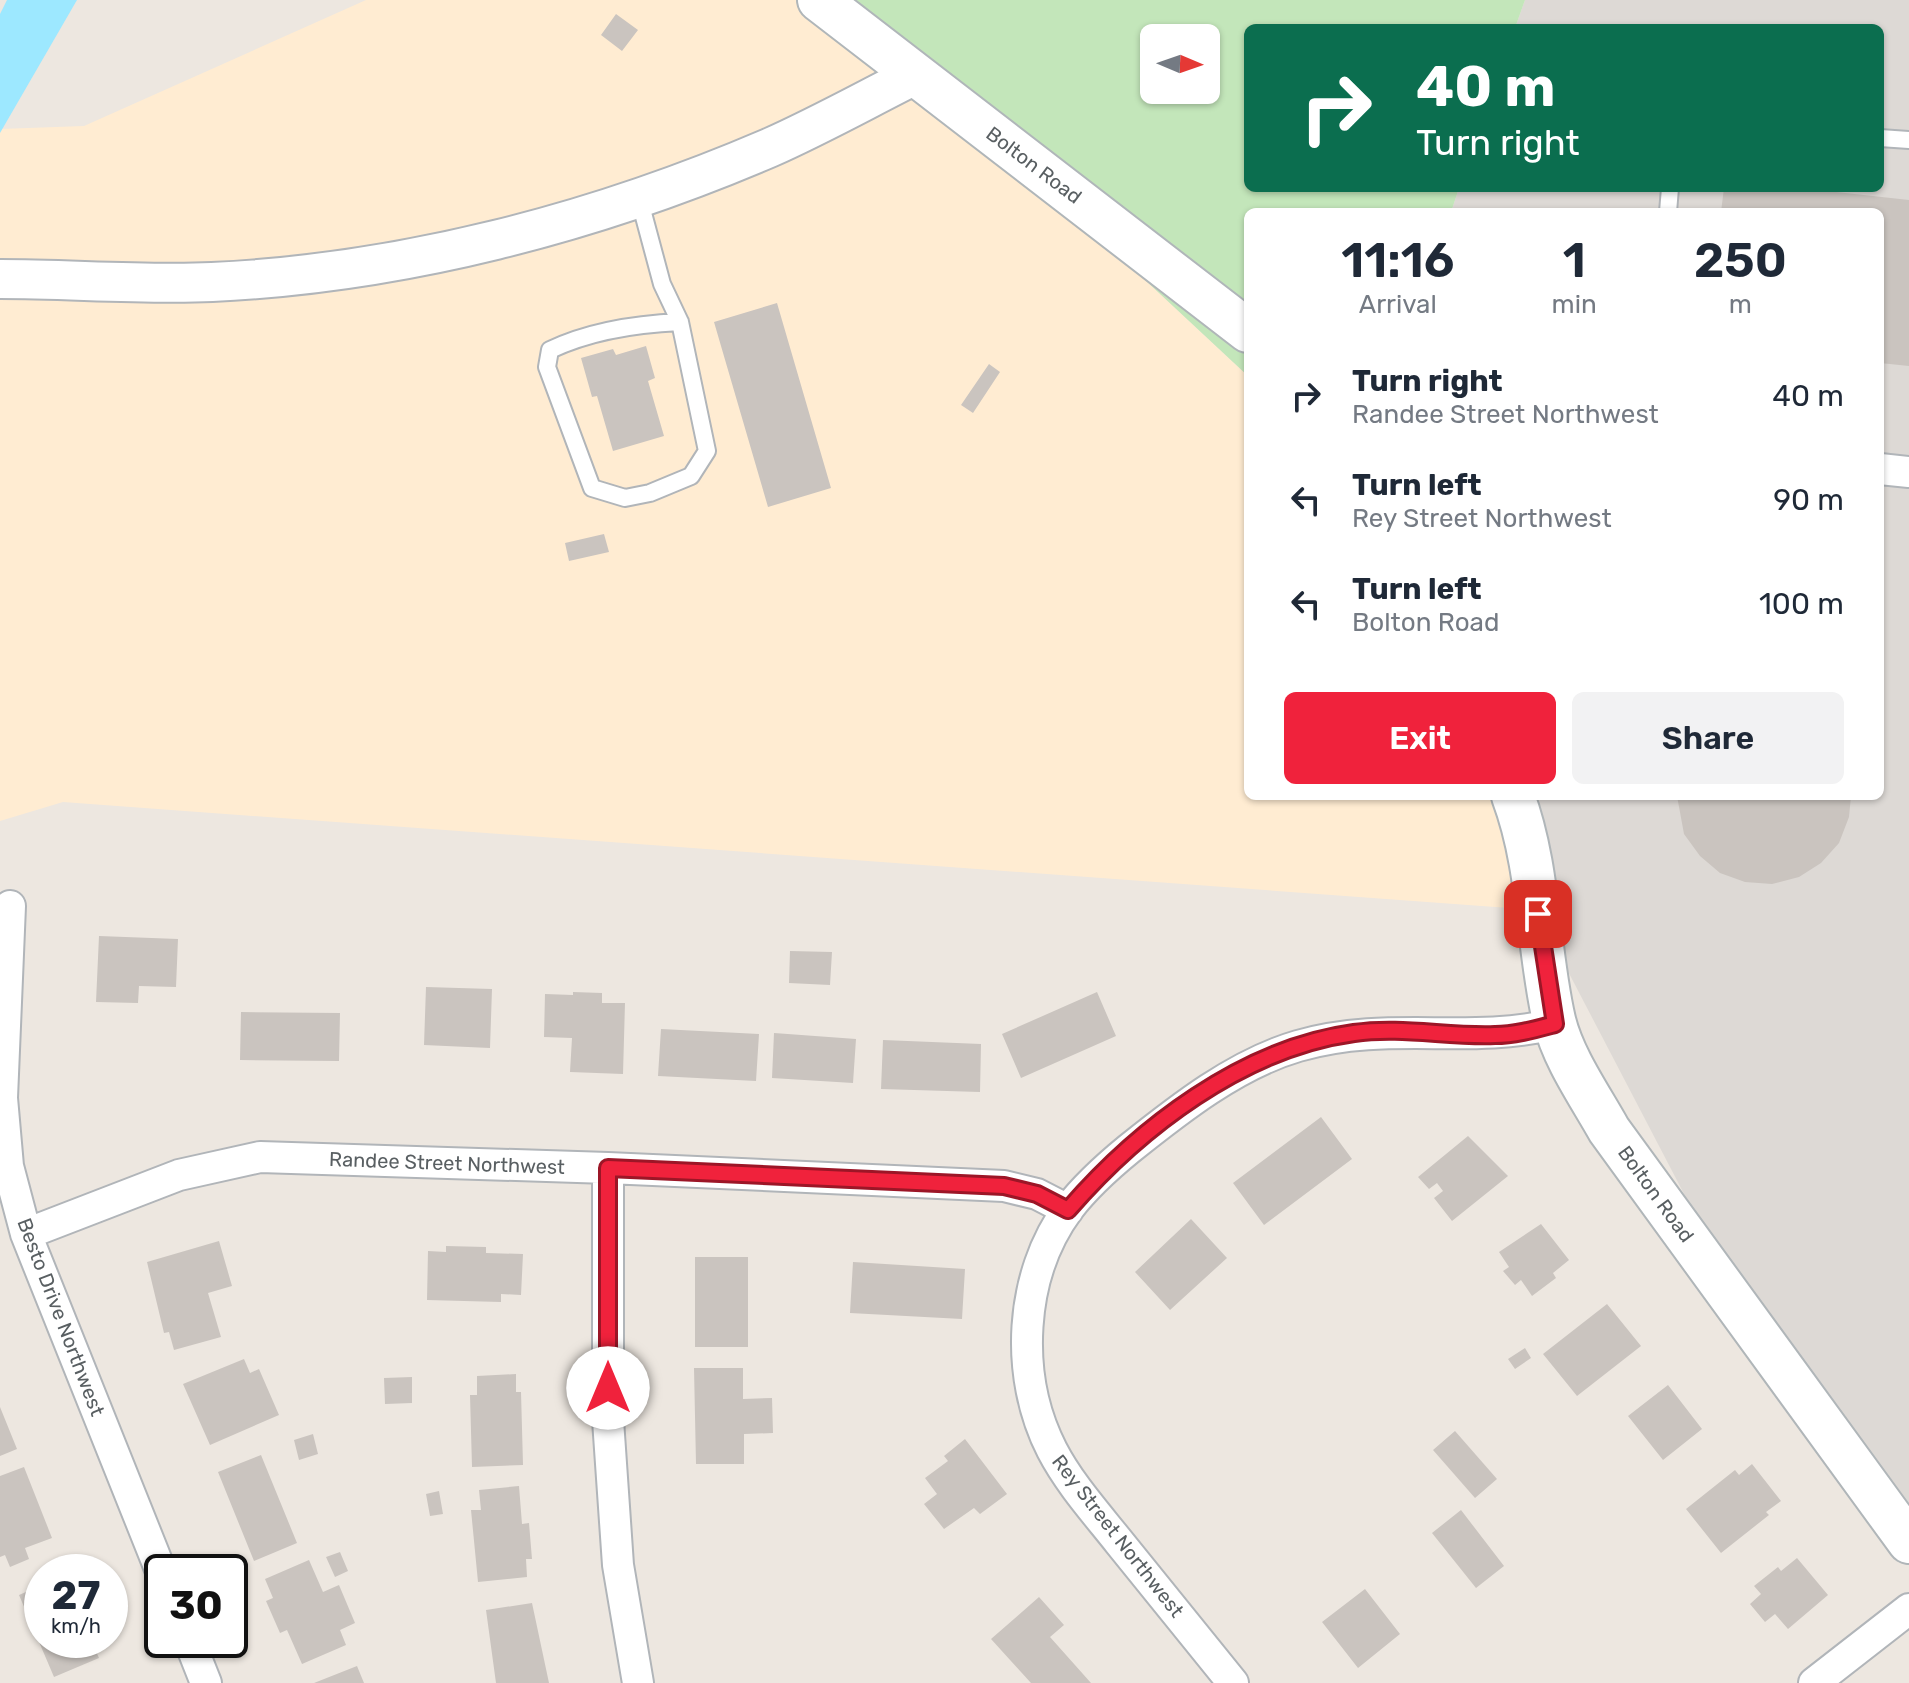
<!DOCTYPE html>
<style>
body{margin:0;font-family:Rubik,sans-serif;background:#f2f2f3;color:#1f2937;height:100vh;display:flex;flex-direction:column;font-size:30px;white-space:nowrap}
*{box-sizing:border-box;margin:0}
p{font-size:26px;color:#747a83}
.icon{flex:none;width:44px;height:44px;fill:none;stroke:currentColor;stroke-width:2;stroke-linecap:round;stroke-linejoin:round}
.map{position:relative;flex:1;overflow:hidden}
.sheet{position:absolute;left:1244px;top:208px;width:640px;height:592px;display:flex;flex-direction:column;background:#fff;border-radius:12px;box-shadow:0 2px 6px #0004}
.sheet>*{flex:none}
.top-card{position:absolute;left:1244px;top:24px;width:640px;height:168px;border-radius:12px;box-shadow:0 2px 6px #0004;background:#0b6e4f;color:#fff;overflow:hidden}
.needle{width:52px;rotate:92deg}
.controls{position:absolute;left:1140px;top:24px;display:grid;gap:16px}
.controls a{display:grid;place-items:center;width:80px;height:80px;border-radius:12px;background:#fff;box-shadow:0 2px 6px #0004;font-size:40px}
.speed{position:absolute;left:24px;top:1554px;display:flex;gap:16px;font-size:40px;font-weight:700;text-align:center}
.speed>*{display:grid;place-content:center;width:104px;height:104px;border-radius:50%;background:#fff;box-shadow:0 2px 6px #0004;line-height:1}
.speed small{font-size:20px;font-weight:400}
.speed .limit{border:4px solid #111;border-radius:12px;background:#fff;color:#111}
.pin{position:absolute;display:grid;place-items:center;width:68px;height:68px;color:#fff;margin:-34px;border-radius:16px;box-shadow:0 4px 12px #0006}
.me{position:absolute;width:88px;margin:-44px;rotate:0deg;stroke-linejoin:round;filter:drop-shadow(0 0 6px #0008)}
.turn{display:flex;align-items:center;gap:28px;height:168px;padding:0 40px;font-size:36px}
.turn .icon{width:104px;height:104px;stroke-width:2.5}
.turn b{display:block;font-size:56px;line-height:68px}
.eta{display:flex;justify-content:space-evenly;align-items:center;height:136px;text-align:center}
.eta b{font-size:48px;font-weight:600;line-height:56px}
.button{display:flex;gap:16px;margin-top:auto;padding:16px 40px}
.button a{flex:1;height:92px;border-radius:12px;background:#f0223c;color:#fff;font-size:32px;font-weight:600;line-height:92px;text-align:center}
.button a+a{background:#f2f2f3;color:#1f2937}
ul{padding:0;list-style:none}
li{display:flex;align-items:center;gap:24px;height:104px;padding:0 40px}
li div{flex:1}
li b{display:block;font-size:30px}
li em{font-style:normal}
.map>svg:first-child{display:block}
</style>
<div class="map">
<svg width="1909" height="1683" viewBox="0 0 1909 1683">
<rect width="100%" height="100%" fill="#ede7e0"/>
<path fill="#ffecd2" d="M366,0H831L964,111L1248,376V796H1495L1537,910L63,802L0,821V129L84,126Z"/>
<path fill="#ddd9d5" d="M1525,0H1909V1546L1780,1378L1536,910L1495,796H1880V212H1451L1459,188H1880V28H1515Z"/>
<path fill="#c3e6ba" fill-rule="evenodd" d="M831,0H1525L1515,28H1248V188H1459L1451,212H1248V376L964,111ZM1154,38H1206V90H1154Z"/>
<path fill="#9de8ff" d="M7,0H77L0,133V14Z"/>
<path fill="#cac4bf" d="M616,14L638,30L622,51L601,35Z
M1724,188H1800L1909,200V366L1880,363V212H1721Z
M777,303L831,488L768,507L714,322Z
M646,346L655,378L648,381L664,436L613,451L597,396L592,397L581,358L613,349L616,355Z
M989,364L1000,372L973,413L961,405Z
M604,534L609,552L569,561L565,543Z
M1677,796H1851L1849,817L1839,843L1821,863L1799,877L1772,884L1745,882L1720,873L1700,856L1684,834Z
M99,936L178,939L176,987L139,986L138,1003L96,1002Z
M790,951L832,952L830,985L789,983Z
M426,987L492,989L490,1048L424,1045Z
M573,992L602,993V1003H625L623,1074L570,1072L572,1038L544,1037L545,994L573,995Z
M1097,992L1116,1036L1021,1078L1002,1034Z
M241,1012L340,1013L339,1061L240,1060Z
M661,1029L759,1034L756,1081L658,1076Z
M774,1033L856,1039L853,1083L772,1078Z
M883,1040L981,1044L980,1092L881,1089Z
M1321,1117L1352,1159L1264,1225L1233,1183Z
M1468,1136L1508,1176L1452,1221L1434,1198L1443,1191L1437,1183L1429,1189L1418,1177Z
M1191,1219L1227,1258L1170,1310L1135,1272Z
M1541,1224L1569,1260L1553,1273L1556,1278L1532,1296L1521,1280L1515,1285L1503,1271L1509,1267L1499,1252Z
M219,1241L232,1286L208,1293L221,1337L174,1350L169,1332L164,1333L147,1262Z
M446,1246L486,1247V1253L523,1254L521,1295L501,1294V1302L427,1300L428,1251L446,1252Z
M695,1257H748V1347H695Z
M853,1262L965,1269L962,1319L850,1313Z
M1607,1304L1641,1346L1577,1396L1543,1354Z
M1525,1348L1531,1358L1515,1369L1508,1359Z
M244,1359L250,1373L259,1369L279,1415L210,1445L183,1384Z
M694,1368H743V1399L772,1398L773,1433L744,1434V1464H696Z
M516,1374V1392H521L523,1465L472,1467L470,1395H477V1376Z
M412,1377V1403L385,1404L384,1378Z
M1668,1385L1702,1429L1663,1460L1628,1416Z
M0,1407L17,1449L0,1456Z
M1455,1431L1497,1479L1475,1498L1433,1450Z
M313,1434L318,1454L299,1460L294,1440Z
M965,1439L1007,1494L980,1514L974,1508L944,1529L924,1504L937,1494L925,1478L948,1461L944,1456Z
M261,1455L297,1543L254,1561L218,1472Z
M1752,1464L1781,1501L1766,1512L1769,1515L1721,1553L1686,1509L1735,1470L1739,1475Z
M24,1467L52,1538L25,1548L29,1559L10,1567L5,1555L0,1557V1476Z
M519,1486L522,1524L529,1523L532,1559H526L527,1577L478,1582L471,1510H481L479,1490Z
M439,1491L443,1514L430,1516L426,1494Z
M1461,1510L1504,1566L1476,1588L1432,1533Z
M340,1552L348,1571L335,1577L326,1557Z
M1797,1558L1828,1595L1788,1629L1775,1614L1765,1622L1750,1604L1761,1594L1754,1586L1778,1567L1781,1571Z
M309,1560L323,1592L339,1585L355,1623L340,1630L346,1645L302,1664L287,1630L280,1633L266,1601L273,1598L265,1579Z
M42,1585V1640H91L99,1658L54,1677L19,1595Z
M1365,1589L1400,1634L1358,1668L1322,1622Z
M1039,1597L1064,1625L1050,1637L1091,1683H1031L991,1639Z
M532,1603L549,1683H496L486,1610Z
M357,1666L364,1683H314Z"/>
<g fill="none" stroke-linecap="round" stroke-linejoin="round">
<defs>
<path id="service" d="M1880,138L1909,140
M639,198L662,284L680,322L707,451L691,476L650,493L625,498L592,488L547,367L550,350C590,331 635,324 680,322
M1668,212L1670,188"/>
<path id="minor" d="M1880,469L1909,472
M10,906L2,1098L8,1166L26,1234L162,1574
M608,1168V1420L618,1565L638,1683
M26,1234L179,1175L260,1157L608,1168L1004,1186L1037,1194L1068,1210
M189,1640L206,1683
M1233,1683C1195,1636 1157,1589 1119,1542C1096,1513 1069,1483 1052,1450C1014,1376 1019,1275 1069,1208C1086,1186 1107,1167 1129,1149C1179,1109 1236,1064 1298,1046C1389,1020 1467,1045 1555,1024
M1814,1683L1909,1609"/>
<path id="tertiary" d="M0,279C70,279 142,285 212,282C403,273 594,223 769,148C819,126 867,99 915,75"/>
<path id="secondary" d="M819,0L1248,331
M1513,796C1540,868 1537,946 1554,1020C1563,1058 1590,1096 1609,1130L1909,1542"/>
</defs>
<use href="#service" stroke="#b1b5b9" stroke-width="20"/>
<use href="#minor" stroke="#b1b5b9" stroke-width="34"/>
<use href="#tertiary" stroke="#b1b5b9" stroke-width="42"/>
<use href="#secondary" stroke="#b0b6b9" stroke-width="46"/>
<use href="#service" stroke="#fff" stroke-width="16"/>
<use href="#minor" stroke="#fff" stroke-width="30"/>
<use href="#tertiary" stroke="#fff" stroke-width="38"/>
<use href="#secondary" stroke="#fff" stroke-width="42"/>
</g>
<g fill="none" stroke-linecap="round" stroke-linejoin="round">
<defs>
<path id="route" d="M608,1388V1168L1004,1186L1037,1194L1068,1210C1139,1128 1243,1048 1354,1033C1401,1026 1448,1037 1495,1035C1515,1035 1536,1029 1555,1024L1538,914"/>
</defs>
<use href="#route" stroke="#9c1627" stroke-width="20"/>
<use href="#route" stroke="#f0223c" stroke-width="14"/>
</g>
<g text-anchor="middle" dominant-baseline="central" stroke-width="6" stroke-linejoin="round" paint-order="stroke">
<g font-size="20" fill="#595f62" stroke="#fff">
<text transform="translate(1034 165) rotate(37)">Bolton Road</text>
<text transform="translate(447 1163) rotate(2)">Randee Street Northwest</text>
<text transform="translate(1656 1194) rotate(54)">Bolton Road</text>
<text transform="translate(61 1317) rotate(69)">Besto Drive Northwest</text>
<text transform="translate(1118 1536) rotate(52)">Rey Street Northwest</text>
</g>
</g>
</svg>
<div class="controls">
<a><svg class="needle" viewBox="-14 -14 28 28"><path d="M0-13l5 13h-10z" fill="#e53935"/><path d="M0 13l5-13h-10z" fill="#747a83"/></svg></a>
</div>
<div class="speed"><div>27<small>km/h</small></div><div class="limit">30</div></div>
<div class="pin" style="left:1538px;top:914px;background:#d93025"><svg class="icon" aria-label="arrive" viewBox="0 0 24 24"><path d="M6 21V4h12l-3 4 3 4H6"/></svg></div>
<svg class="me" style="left:608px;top:1388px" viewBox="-20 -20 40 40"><circle r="19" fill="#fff"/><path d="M0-13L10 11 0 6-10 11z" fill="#f0223c"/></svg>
<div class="top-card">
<div class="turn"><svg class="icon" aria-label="right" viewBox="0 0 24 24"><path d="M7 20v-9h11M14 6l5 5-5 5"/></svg><div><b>40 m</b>Turn right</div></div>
</div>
<section class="sheet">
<div class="eta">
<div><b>11:16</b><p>Arrival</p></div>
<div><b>1</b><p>min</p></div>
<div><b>250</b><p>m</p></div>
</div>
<ul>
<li><svg class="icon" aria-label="right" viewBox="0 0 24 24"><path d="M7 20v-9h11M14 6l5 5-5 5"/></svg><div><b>Turn right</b><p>Randee Street Northwest</p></div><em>40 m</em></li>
<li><svg class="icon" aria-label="left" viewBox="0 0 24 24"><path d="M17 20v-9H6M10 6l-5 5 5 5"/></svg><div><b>Turn left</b><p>Rey Street Northwest</p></div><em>90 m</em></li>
<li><svg class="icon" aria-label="left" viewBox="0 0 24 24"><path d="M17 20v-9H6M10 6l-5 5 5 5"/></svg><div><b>Turn left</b><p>Bolton Road</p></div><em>100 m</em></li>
</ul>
<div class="button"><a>Exit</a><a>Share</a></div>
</section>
</div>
